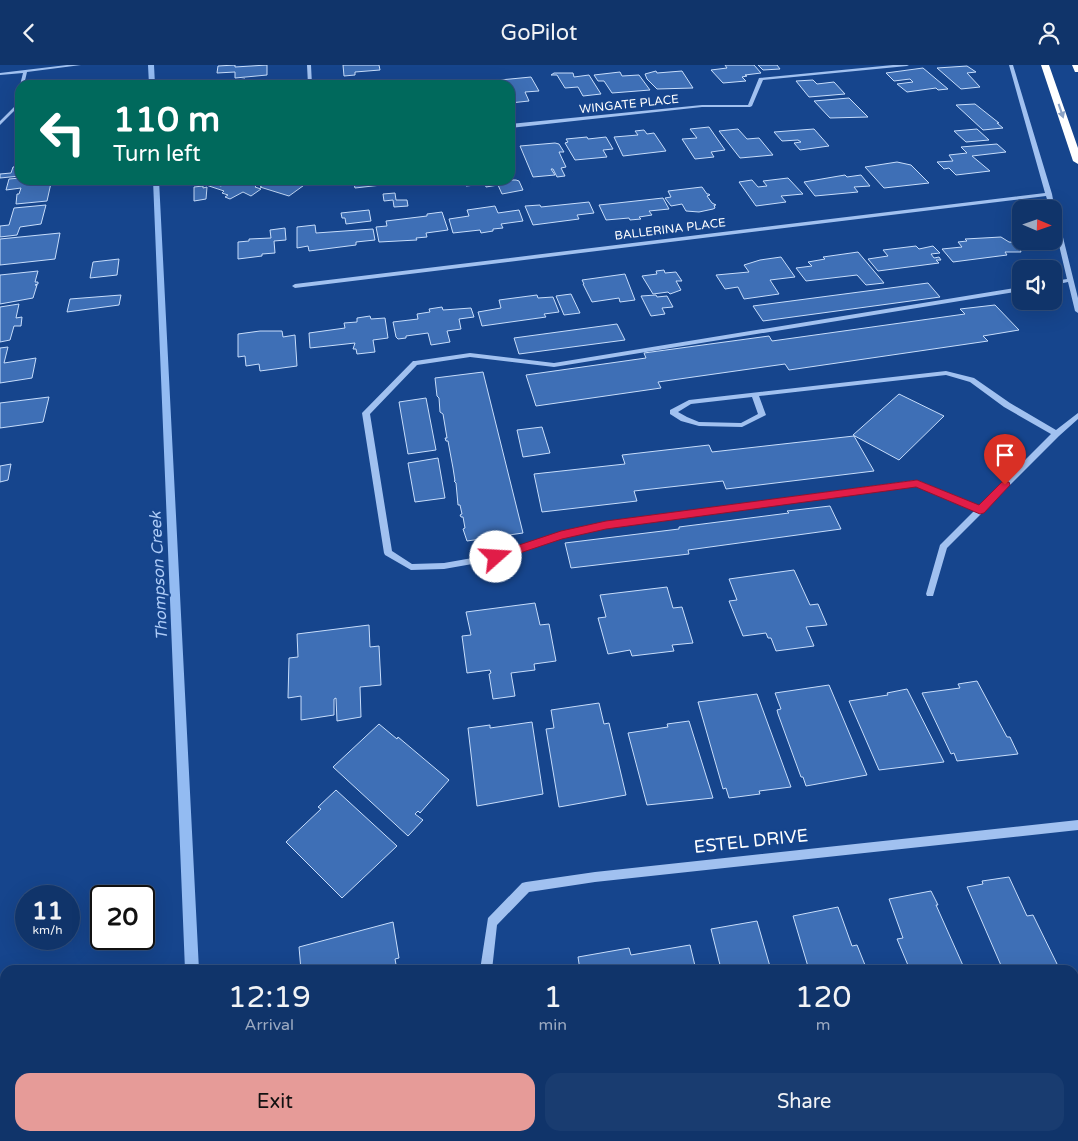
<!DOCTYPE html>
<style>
body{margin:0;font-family:"Varela Round",sans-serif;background:#193c70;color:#f1f3f6;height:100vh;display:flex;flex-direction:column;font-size:19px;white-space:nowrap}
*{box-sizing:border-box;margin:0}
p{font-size:16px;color:#9caac1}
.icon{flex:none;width:28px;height:28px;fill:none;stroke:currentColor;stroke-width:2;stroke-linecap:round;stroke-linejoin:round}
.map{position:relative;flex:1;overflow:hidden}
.details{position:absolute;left:0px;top:900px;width:1079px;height:176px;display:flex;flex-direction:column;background:#10346a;border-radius:15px 15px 0 0;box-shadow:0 5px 20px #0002,0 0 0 1px #304f7e}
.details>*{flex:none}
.hud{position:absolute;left:15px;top:15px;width:500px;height:105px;border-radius:15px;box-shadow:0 5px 20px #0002,0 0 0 1px #304f7e;background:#00695c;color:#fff;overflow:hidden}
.needle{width:32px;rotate:92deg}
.tools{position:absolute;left:1012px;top:135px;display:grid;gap:10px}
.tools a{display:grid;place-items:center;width:50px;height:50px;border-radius:10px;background:#10346a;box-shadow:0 5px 20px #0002,0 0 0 1px #304f7e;font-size:25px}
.speed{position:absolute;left:15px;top:820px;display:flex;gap:10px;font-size:25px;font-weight:700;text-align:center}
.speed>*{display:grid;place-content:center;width:65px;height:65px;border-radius:50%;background:#10346a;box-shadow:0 5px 20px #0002,0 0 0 1px #304f7e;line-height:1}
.speed small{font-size:12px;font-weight:400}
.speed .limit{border:2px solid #111;border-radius:8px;background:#fff;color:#111}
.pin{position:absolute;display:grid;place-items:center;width:42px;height:42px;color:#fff;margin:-51px -21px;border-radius:50% 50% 50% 0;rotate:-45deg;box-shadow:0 0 5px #0007}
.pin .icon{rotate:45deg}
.me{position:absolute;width:55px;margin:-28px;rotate:71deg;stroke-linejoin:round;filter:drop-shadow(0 0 4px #0008)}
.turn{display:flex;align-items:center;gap:18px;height:105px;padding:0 15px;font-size:22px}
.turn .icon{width:65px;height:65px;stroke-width:2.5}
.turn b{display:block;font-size:35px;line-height:42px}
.eta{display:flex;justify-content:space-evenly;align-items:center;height:85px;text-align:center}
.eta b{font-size:30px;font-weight:600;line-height:35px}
.cta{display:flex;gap:10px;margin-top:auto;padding:10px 15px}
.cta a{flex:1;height:58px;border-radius:15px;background:#e69b98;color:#111;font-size:20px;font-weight:600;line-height:58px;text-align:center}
.cta a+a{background:#193c70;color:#f1f3f6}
header{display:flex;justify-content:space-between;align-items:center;height:65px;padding:0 15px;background:#10346a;font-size:22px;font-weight:600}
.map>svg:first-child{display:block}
</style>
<header><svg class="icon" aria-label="back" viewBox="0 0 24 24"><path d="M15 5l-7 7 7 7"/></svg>GoPilot<svg class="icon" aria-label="person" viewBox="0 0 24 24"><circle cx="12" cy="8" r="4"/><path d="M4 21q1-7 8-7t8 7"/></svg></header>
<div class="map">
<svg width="1078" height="1076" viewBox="0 0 1078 1076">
<rect width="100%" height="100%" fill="#16458d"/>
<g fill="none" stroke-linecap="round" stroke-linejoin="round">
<path fill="#93bbf2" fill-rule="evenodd" d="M148,0H154L155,20H149Z
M153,115H159L199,905H185Z
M190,1071H204V1076H190Z"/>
</g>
<path fill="#3e6fb6" stroke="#c7ddfb" d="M235,0V2L267,0V10L235,13V7L217,8L218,1Z
M343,0H379L380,5L355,7V10L344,11Z
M725,0H754L761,8L745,10L747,11L742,12L746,16L723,18L711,5L727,3Z
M758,0H777L780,4L763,5Z
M967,1L976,7L967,8L980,22L961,24L937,3Z
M923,3L948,24L938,25L936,23L907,27L897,19L913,17L910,14L894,16L886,8Z
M656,6L657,8L682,6L693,23L657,24L647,14L645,9Z
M620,7L622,11L639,10L650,25L612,28L604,16H598L594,10Z
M554,8H573L574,12L589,10L601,29L583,31L578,22L565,23L557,10H551Z
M531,12L539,26L525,27L529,36L510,38V20H503L500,15Z
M245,14L246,20H221V17Z
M813,15L817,19L834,17L845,29L809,32L796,16Z
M849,33L868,52L830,53L814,36Z
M975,39L999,58H997L1003,63L983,65L956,40Z
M709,62L725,85L711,87L714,92L695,94L682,74L697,73L690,64Z
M738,64L747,74L759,73L773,90L740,93L719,66Z
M814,64L829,81L800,85L794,78L801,77L798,75L782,76L774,67Z
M977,64L989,75L966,77L954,66Z
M644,65L647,69L654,68L666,86L623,91L614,72L638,70L635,66Z
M587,72L588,74L606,72L613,84L603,85L607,92L575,95L565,78L568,77L566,74Z
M555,78L559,79L564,87H559L566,102L561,103L565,111L557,112L553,104H551L555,110L533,112L520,81Z
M997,79L1006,87L972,91L990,106L956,110L949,103L944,104L937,97L953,96L949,90L967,88L961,82Z
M897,97L911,100L929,118L884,123L865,102Z
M20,101V111L0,113V109L11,108L13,102Z
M845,110L847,112L861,110L870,121L854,122L858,127L815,131L804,117Z
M20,113V115H47L46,118H51L47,136L16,139L17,129H19L21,123L6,125L9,114Z
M788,113L803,129L781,131L786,137L756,141L739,117L752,115L758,122L767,121L763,116Z
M220,115H260L254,119L257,120L255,122L261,124L251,131L243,127L230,134L225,132L228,130L222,128L224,126L206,120L211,118L221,121L225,118L231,119Z
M271,115H296L307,118L289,131L260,122Z
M353,115H398L399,118L355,123Z
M464,115H516L519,116L523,125L502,129L498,120L486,122L485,119L466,121Z
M203,121V123L207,122L206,134L194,136V122Z
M702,122L707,129H709L710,130L707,131L712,138L716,140H714L715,143L713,144L699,147L686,146L682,139L671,141L665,133L671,132L668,126Z
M395,128L396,135H407L408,141L394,142L393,135L384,136L383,129Z
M663,133L669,144L649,146L652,150L639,152L641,154L630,155L629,153L606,155L599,140Z
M589,137L594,148L577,150L579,154L533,160L525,141L540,140L541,142Z
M46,140L41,159L20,162L17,170L0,172V161L9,160L14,143Z
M495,141L498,148L519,145L523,156L501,159L503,163L493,164V166L481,168L480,165L453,168L449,154L469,151L467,145Z
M369,145L371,156L346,159L345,153H342L341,148Z
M442,147L448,165L426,168L427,172L416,173L417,175L379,177L376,162L387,161L386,156L427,151V149Z
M315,160L316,168L373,164L375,175L356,177V180L309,186L308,181L297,183V162Z
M285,163L286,175L274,176L275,188L262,189V191L238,194V177L249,176V174L271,173L270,165Z
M60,168L55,194L0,200V174Z
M1001,172L1009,177L1018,178L1021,187H1005L1007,190L953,197L942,184L962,182L958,177L967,176L965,174Z
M916,181L919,184L933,181L940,188L931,189L934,193L939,192L941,195H936L939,198L878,206L868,194L888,191L883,185Z
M858,187L884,218L866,220L857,210L806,216L796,203L812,201L808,197L825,194L823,192Z
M781,192L795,212L770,215L779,229L744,234L738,222L725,224L716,210L749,207L744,200L760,195Z
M119,194L117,210L90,213L93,197Z
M664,205L665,208L676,207L682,216H676L681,225L670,229L668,227L653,229L642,211L657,209L656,206Z
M38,206L35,217H38V219L35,220H37L33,233L0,239V210Z
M625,209L635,235L620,237L619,233L592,237L583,219H584L582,215Z
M928,218L940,232L763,256L753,241Z
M571,229L580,248L564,250L556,231Z
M121,230L119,240L67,247L70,234Z
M537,230L538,233L553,232L559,247L544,249L546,252L482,261L478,247L501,243L499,235Z
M656,230L657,232L667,231L673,242L662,243L665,249L651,251L641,231Z
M19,239L16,253L22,252L21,261H14L10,275L0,277V242Z
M995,240L1019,265L983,271L988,276L789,305L785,299L658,317L661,323L536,341L526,310L646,293L644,288L769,271L772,276L965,249L960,244Z
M442,242L443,245L471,243L474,252L459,254L461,264L447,266L450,277L431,280L428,268L406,271V273L398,274L396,272L393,257L418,254L417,249L430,247L429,244Z
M370,251L371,254L385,253L388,273L373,275L375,287L357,289L356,284H353L355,278L310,283L309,268L345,263L344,258L357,257V253Z
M617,259L625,275L519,289L514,273Z
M260,266H282L283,272L295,270L297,301L260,306L259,299L246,301L245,291L238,292V269Z
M8,282L4,298L36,293L32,313L0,318V283Z
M483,307L523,468L467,476L463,464L465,463L463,452H461L460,450L462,449L460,440H458L456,418L454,416H455L453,403L448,376H446L445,373H447L443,349L440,347L439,333L437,331L435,313Z
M899,329L944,351L899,395L853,370Z
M49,332L43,357L0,363V338Z
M426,333L436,385L408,389L399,337Z
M542,362L550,388L523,392L517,365Z
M854,371L874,406L726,424L723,416L634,426L637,436L542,447L534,409L625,399L622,390L709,380L712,387Z
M438,393L445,433L415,437L408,398Z
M11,399L8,415L0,417V401Z
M830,441L841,464L688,485L689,489L571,503L565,478L679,464V462L789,448L787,446Z
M794,505L810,540L818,539L827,560L806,562L814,581L776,586L771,573H768L766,568L743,571L729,536L737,535L729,514Z
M667,522L673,543L682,542L693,578L672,580L674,586L632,591L630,585L608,589L598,553L606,552L600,530Z
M535,538L540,560L549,559L556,596L534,599L535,605L511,608L515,631L493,634L489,609L491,608L490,605L467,608L462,571L471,570L466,547Z
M369,560L370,582L379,581L381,620L360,622L361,652L337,656L336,633L334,634V650L301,655V631L288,633L289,593L298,592L297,569Z
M977,616L1007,672H1010L1018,689L957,696L954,688L951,689L922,628L960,623L958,619Z
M829,620L867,710L806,721L803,712H801L778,649L777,645L781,644L775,628Z
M907,624L944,697L879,705L849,636L888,630L887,628Z
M757,629L791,722L759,726L760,729L729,733L726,723L723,724L698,637Z
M599,638L604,659L609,658L626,730L559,742L546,664L554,663L551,645Z
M689,656L713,733L647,740L628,668L668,662L667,659Z
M532,657L543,729L477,741L468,663L490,660V663Z
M379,659L397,674L398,672L449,715L420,748L418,746L415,749L423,755L408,771L333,702Z
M336,725L397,781L342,833L286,777L321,744L318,742Z
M1009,812L1027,851L1033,850L1060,905H1003L967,822L983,819L982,816Z
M931,826L938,840H936L965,905H910L897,874L903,873L889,834Z
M838,842L852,881L857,880L867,905H809L793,851Z
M757,856L771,905H714L721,904L711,864Z
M393,857L399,893L395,894L397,905H301L299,882Z
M690,880L696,905H580L578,892L629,883L631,890Z
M83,1071H113L111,1076H80Z
M869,1071H939L942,1076H871Z"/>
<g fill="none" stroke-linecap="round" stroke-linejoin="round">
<path fill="#a1c1f0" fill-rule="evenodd" d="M67,0H81L27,7L24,20H20L23,8L0,10V8Z
M307,0H311L312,20H308Z
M893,0H909L907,1L763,15L752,41L750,42H702L510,63V59L702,40H748L759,13Z
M1009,0H1013L1052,129L1055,145L1050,144L1046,131L295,223L292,221L295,219L1045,128Z
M20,27L19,41L0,60V56L15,41L18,28Z
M1054,146L1057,148L1078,233V248L1075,246L1068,217L1054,220V216L1067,214L1054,159Z
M1021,222V226L554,302L470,292L417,300L370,349L392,486L412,499L444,498L495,489L561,467L606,457L917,415L979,441L1051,369L1004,342L970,317L946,310L759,331L766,350L742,362L699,361L681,356L670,349V345L689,335L946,306L974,313L1010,338L1056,365L1078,348V354L1059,371L947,483L933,531H927L926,529L940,480L974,446L916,421L606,463L562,473L495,495L444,504L411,505L385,490L384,488L362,348L413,296H415L470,288L554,298ZM752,332L758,349L741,358L699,357L687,352L678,347L691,339Z
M1078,755V765L595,817L529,827L497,860L492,905H480L488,853L522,818L526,817L595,807Z
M520,1071H533V1076H521Z"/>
<path fill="#fff" fill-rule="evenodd" d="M1041,0H1049L1078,83V99L1073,96Z
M1072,0H1078V7H1075Z"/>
</g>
<defs><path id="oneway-solid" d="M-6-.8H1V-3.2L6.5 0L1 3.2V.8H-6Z" transform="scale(1.25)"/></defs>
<use fill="#8aa2c6" href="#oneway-solid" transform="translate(1061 46) rotate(71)"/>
<path fill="#e11d48" stroke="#92132f" d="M917,415L979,440L1002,417H1009L1010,420L984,448L980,449L916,422L606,464L562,474L496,496L490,492L492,489L561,466L606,456Z"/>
<g text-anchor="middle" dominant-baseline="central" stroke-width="4.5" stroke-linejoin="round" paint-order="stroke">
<g font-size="12" fill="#fff" stroke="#16458d">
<text transform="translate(629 39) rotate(-6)">WINGATE PLACE</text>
<text transform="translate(670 164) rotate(-7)">BALLERINA PLACE</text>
</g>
<g font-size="16" font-style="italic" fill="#adcbf7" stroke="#16458d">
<text transform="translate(159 511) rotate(-93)">Thompson Creek</text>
</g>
<g font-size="18" fill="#fff" stroke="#16458d">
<text transform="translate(751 776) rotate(-6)">ESTEL DRIVE</text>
</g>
</g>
</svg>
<div class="tools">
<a><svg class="needle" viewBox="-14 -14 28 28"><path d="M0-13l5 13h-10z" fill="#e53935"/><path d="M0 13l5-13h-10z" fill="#9caac1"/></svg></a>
<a><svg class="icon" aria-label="sound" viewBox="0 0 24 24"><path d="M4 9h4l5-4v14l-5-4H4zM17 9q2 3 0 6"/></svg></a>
</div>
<div class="speed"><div>11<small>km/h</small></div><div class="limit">20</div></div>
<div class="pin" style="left:1005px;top:420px;background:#d93025"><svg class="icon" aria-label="arrive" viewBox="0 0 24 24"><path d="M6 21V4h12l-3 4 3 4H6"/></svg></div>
<svg class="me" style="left:496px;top:492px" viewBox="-20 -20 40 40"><circle r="19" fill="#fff"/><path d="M0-13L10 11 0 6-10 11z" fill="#e11d48"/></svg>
<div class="hud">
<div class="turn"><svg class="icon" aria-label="left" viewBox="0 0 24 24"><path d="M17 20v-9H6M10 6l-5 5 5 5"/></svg><div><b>110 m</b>Turn left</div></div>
</div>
<section class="details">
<div class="eta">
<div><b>12:19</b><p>Arrival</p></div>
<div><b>1</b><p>min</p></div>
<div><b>120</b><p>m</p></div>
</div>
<div class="cta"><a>Exit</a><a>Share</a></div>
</section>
</div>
